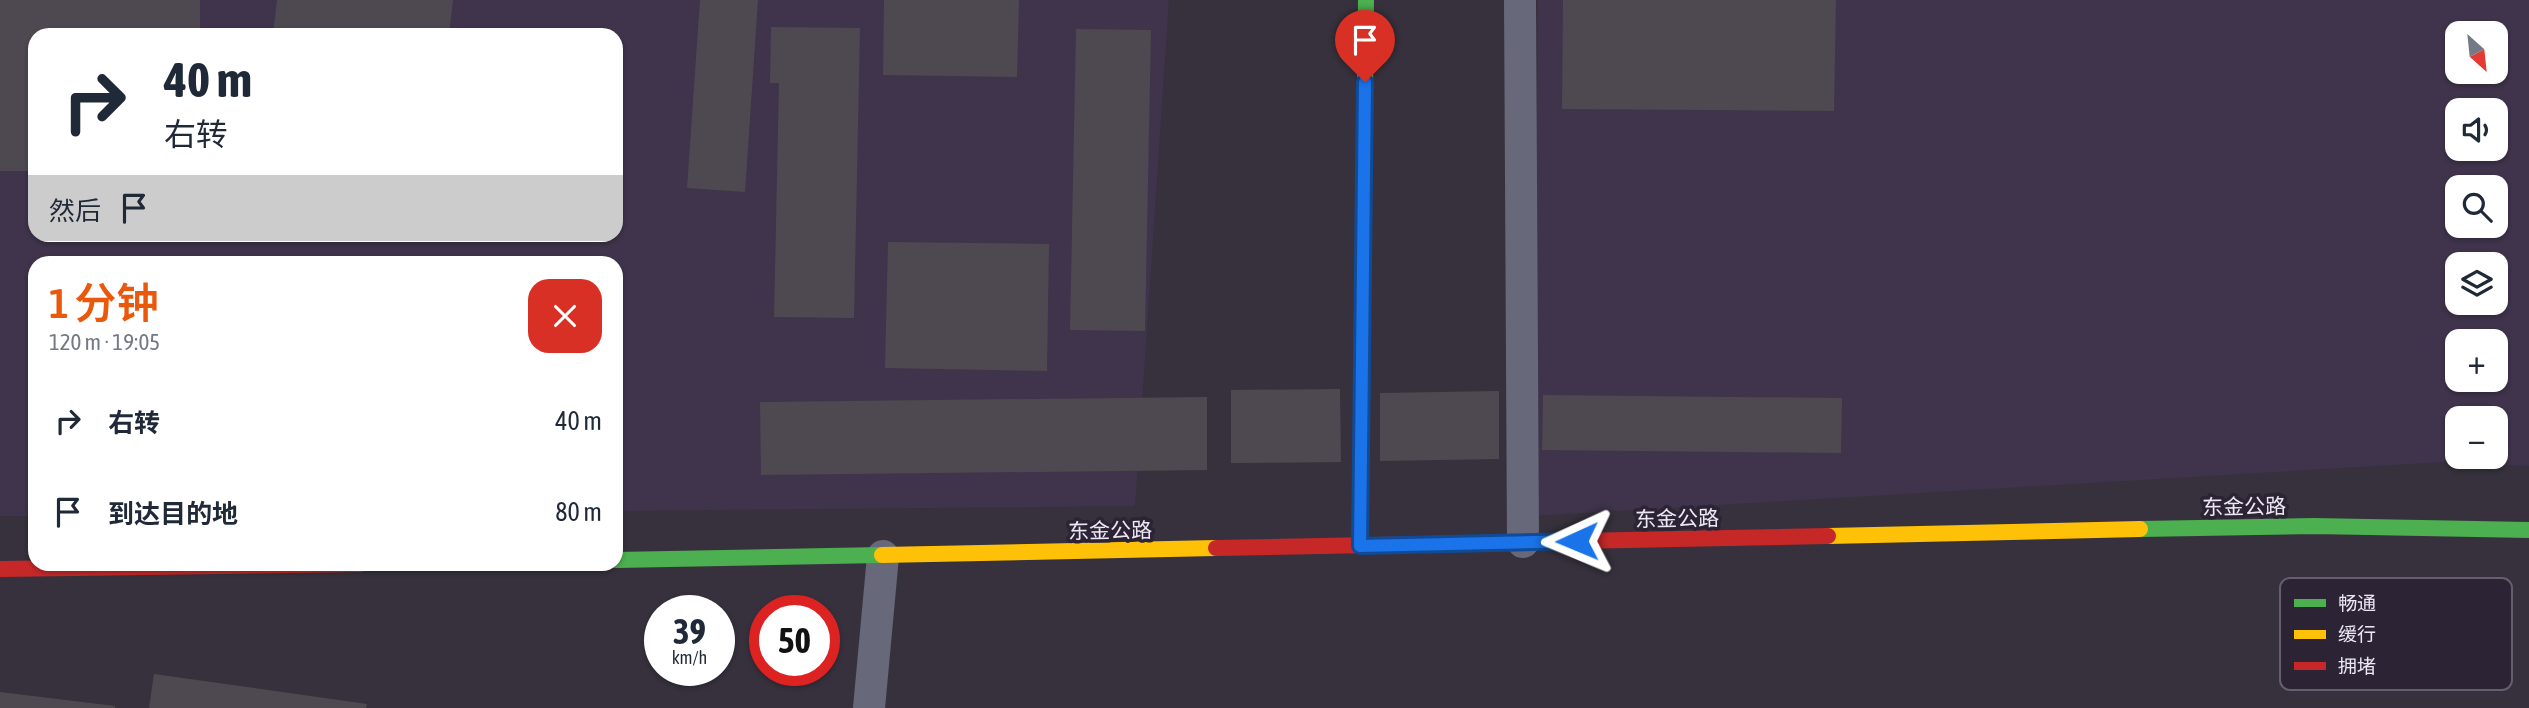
<!DOCTYPE html>
<html lang="zh">
<meta charset="utf-8">
<style>
body{margin:0;font-family:"Asap Condensed","Noto Sans SC",sans-serif;background:#f2f2f3;color:#1f2937;height:100vh;display:flex;flex-direction:column;font-size:26px;white-space:nowrap}
*{box-sizing:border-box;margin:0}
p{font-size:23px;color:#747a83}
.icon{flex:none;width:38px;height:38px;fill:none;stroke:currentColor;stroke-width:2;stroke-linecap:round;stroke-linejoin:round}
.map{position:relative;flex:1;overflow:hidden}
.side{position:absolute;left:28px;top:256px;width:595px;height:315px;display:flex;flex-direction:column;background:#fff;border-radius:21px;box-shadow:0 2px 5px #0004}
.side>*{flex:none}
.top-card{position:absolute;left:28px;top:28px;width:595px;height:214px;border-radius:21px;box-shadow:0 2px 5px #0004;background:#fff;color:#1f2937;overflow:hidden}
.needle{width:46px;rotate:153deg}
.controls{position:absolute;left:2445px;top:21px;display:grid;gap:14px}
.controls a{display:grid;place-items:center;width:63px;height:63px;border-radius:14px;background:#fff;box-shadow:0 2px 5px #0004;font-size:35px}
.speed{position:absolute;left:644px;top:595px;display:flex;gap:14px;font-size:35px;font-weight:700;text-align:center}
.speed>*{display:grid;place-content:center;width:91px;height:91px;border-radius:50%;background:#fff;box-shadow:0 2px 5px #0004;line-height:1}
.speed small{font-size:18px;font-weight:400}
.speed .limit{border:10px solid #d22;background:#fff;color:#111}
.pin{position:absolute;display:grid;place-items:center;width:60px;height:60px;color:#fff;margin:-72px -30px;border-radius:50% 50% 50% 0;rotate:-45deg;box-shadow:0 0 7px #0007}
.pin .icon{rotate:45deg}
.me{position:absolute;width:77px;margin:-38px;rotate:269deg;stroke-linejoin:round;filter:drop-shadow(0 0 5px #0008)}
.turn{display:flex;align-items:center;gap:24px;height:147px;padding:0 21px;font-size:32px}
.turn .icon{width:91px;height:91px;stroke-width:2.5}
.turn b{display:block;font-size:49px;line-height:60px}
.then{display:flex;align-items:center;height:66px;padding:0 21px;background:#0003;gap:14px;font-size:26px}
.round{display:grid;place-items:center;flex:none;width:74px;height:74px;border-radius:21px;background:#f2f2f3}
.head{display:flex;align-items:center;justify-content:space-between;height:119px;padding:0 21px}
h1{font-size:42px;font-weight:600;line-height:52px;color:#ea580c}
ul{padding:0;list-style:none}
li{display:flex;align-items:center;gap:21px;height:91px;padding:0 21px}
li div{flex:1}
li b{display:block;font-size:26px}
li em{font-style:normal}
.map>svg:first-child{display:block}
</style>
<div class="map">
<svg width="2529" height="708" viewBox="0 0 2529 708">
<rect width="100%" height="100%" fill="#36313c"/>
<path fill="#3f344b" fill-rule="evenodd" d="M0,0H1169L1135,506L616,511V262H35V516H0ZM35,35H616V234H35Z
M1538,0H2529V466L2444,462L1532,516ZM2457,33H2496V72H2457ZM2457,110H2496V149H2457ZM2457,187H2496V226H2457ZM2457,264H2496V303H2457ZM2457,341H2496V380H2457ZM2457,418H2496V457H2457Z"/>
<path fill="#4e4950" d="M0,0H200V35H35V171H0Z
M277,0H453L449,35H345L344,32L273,35Z
M700,0H758L745,192L687,188Z
M884,0H1019L1017,77L883,75Z
M1563,0H1836L1834,111L1562,109Z
M771,27L860,28L854,318L774,317L779,83H770Z
M1076,29L1151,30L1145,331L1070,330Z
M888,242L1049,244L1047,371L885,368Z
M1340,389L1341,462L1231,463V390Z
M1499,391V459L1380,461V393Z
M1543,395L1842,398L1841,453L1542,450Z
M1207,397V470L761,475L760,402Z
M154,674L367,704L366,708H149Z
M0,692L115,706V708H0Z"/>
<g fill="none" stroke-linecap="round" stroke-linejoin="round">
<path stroke="#676879" stroke-width="32" d="M1520,0L1523,542
M869,708L883,556"/>
<path stroke="#4caf50" stroke-width="16" d="M2140,529L2314,526L2529,530
M1360,546L1366,0
M616,560L882,555"/>
<path stroke="#ffc107" stroke-width="16" d="M1828,536L2140,529
M882,555L1216,548"/>
<path stroke="#c62828" stroke-width="16" d="M1216,548L1828,536
M0,569L361,564"/>
</g>
<g fill="none" stroke-linecap="round" stroke-linejoin="round">
<defs>
<path id="route" d="M1365,82L1360,546L1577,541"/>
</defs>
<use href="#route" stroke="#114b97" stroke-width="18"/>
<use href="#route" stroke="#1a73e8" stroke-width="12"/>
</g>
<g text-anchor="middle" dominant-baseline="central" stroke-width="7" stroke-linejoin="round" paint-order="stroke">
<g font-size="21" fill="#ece7f3" stroke="#2c2335">
<text transform="translate(2244 506) rotate(-1)">东金公路</text>
<text transform="translate(1677 518) rotate(-1)">东金公路</text>
<text transform="translate(1110 530) rotate(-1)">东金公路</text>
</g>
</g>
<rect x="2280" y="578" width="232" height="112" rx="10" fill="#2c2335" stroke="#665e6e" stroke-width="2"/>
<rect x="2294" y="599" width="32" height="8" fill="#4caf50"/>
<rect x="2294" y="630" width="32" height="9" fill="#ffc107"/>
<rect x="2294" y="662" width="32" height="8" fill="#c62828"/>
<g font-size="19" fill="#ece7f3">
<text x="2338" y="610">畅通</text>
<text x="2338" y="641">缓行</text>
<text x="2338" y="673">拥堵</text>
</g>
</svg>
<div class="controls">
<a><svg class="needle" viewBox="-14 -14 28 28"><path d="M0-13l5 13h-10z" fill="#e53935"/><path d="M0 13l5-13h-10z" fill="#747a83"/></svg></a>
<a><svg class="icon" aria-label="sound" viewBox="0 0 24 24"><path d="M4 9h4l5-4v14l-5-4H4zM17 9q2 3 0 6"/></svg></a>
<a><svg class="icon" aria-label="search" viewBox="0 0 24 24"><circle cx="10" cy="10" r="6"/><path d="M15 15l6 6"/></svg></a>
<a><svg class="icon" aria-label="layers" viewBox="0 0 24 24"><path d="M12 4l9 5-9 5-9-5zM3 14l9 5 9-5"/></svg></a>
<a>+</a>
<a>−</a>
</div>
<div class="speed"><div>39<small>km/h</small></div><div class="limit">50</div></div>
<div class="pin" style="left:1365px;top:82px;background:#d93025"><svg class="icon" aria-label="arrive" viewBox="0 0 24 24"><path d="M6 21V4h12l-3 4 3 4H6"/></svg></div>
<svg class="me" style="left:1577px;top:541px" viewBox="-20 -20 40 40"><path d="M0-17L14 15 0 8-14 15z" fill="#1a73e8" stroke="#fff" stroke-width="4"/></svg>
<div class="top-card">
<div class="turn"><svg class="icon" aria-label="right" viewBox="0 0 24 24"><path d="M7 20v-9h11M14 6l5 5-5 5"/></svg><div><b>40 m</b>右转</div></div>
<div class="then">然后<svg class="icon" aria-label="arrive" viewBox="0 0 24 24"><path d="M6 21V4h12l-3 4 3 4H6"/></svg></div>
</div>
<section class="side">
<div class="head"><div><h1>1 分钟</h1><p>120 m · 19:05</p></div><a class="round" style="background:#d93025;color:#fff"><svg class="icon" aria-label="close" viewBox="0 0 24 24"><path d="M6 6l12 12M18 6L6 18"/></svg></a></div>
<ul>
<li><svg class="icon" aria-label="right" viewBox="0 0 24 24"><path d="M7 20v-9h11M14 6l5 5-5 5"/></svg><div><b>右转</b></div><em>40 m</em></li>
<li><svg class="icon" aria-label="arrive" viewBox="0 0 24 24"><path d="M6 21V4h12l-3 4 3 4H6"/></svg><div><b>到达目的地</b></div><em>80 m</em></li>
</ul>
</section>
</div>
